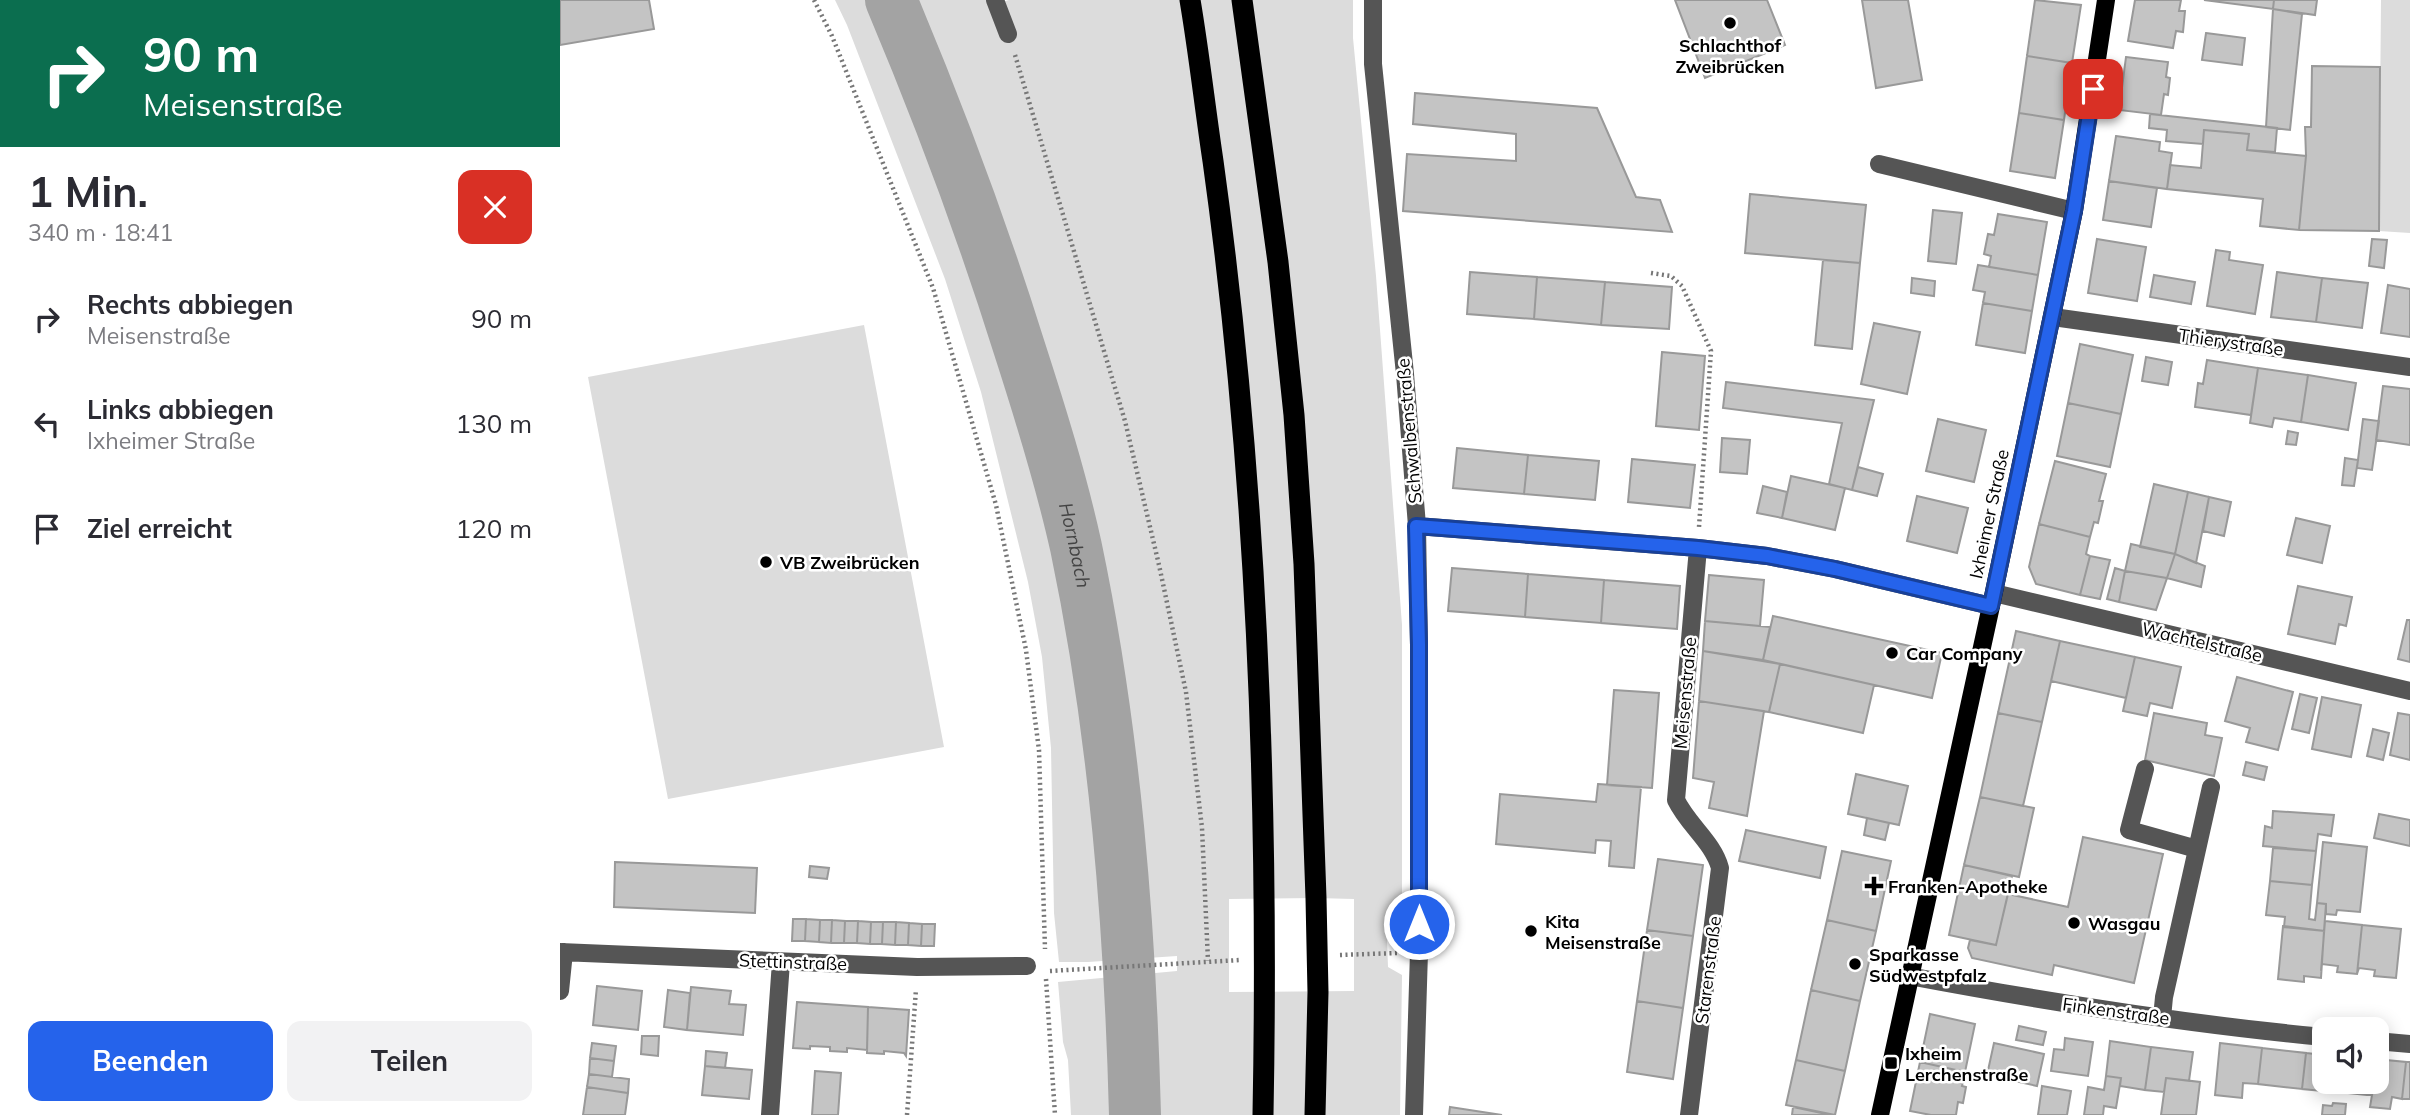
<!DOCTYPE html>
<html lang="de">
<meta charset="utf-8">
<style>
body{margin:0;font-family:Mulish,sans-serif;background:#f2f2f3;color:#2b2b33;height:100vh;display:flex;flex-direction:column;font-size:26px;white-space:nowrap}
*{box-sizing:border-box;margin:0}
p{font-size:23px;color:#7c7c81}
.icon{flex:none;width:38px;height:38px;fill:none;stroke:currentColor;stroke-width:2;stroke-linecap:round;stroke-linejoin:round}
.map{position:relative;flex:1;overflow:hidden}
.side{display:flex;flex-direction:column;background:#fff;width:560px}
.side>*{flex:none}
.banner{background:#0b6e4f;color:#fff;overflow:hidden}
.tools{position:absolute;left:1752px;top:1017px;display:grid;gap:14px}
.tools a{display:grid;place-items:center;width:77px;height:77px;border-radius:14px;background:#fff;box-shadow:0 4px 18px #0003;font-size:35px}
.pin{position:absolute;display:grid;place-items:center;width:60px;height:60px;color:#fff;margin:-30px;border-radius:14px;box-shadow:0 4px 10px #0006}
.me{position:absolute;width:77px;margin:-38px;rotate:0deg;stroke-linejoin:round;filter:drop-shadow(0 0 5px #0008)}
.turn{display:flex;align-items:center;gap:24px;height:147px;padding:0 28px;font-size:32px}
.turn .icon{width:91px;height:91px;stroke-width:2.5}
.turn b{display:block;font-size:49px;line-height:60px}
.round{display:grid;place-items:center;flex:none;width:74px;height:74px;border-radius:14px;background:#f2f2f3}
.headline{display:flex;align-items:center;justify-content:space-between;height:119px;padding:0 28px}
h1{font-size:42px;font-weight:700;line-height:52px}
.button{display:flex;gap:14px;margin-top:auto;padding:14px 28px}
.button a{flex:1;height:80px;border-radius:14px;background:#2563eb;color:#fff;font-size:28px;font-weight:700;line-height:80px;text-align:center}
.button a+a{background:#f2f2f3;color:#2b2b33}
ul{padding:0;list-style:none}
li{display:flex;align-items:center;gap:21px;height:105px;padding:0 28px}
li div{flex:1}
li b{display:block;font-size:26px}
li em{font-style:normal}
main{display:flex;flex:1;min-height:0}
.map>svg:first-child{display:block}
</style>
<main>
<section class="side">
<div class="banner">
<div class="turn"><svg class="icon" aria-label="right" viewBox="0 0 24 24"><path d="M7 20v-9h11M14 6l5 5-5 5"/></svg><div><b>90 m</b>Meisenstraße</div></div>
</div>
<div class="headline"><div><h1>1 Min.</h1><p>340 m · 18:41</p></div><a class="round" style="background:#d93025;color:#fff"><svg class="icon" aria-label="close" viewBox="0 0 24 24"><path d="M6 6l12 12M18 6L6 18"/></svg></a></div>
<ul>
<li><svg class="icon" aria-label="right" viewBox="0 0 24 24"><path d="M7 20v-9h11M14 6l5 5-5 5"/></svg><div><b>Rechts abbiegen</b><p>Meisenstraße</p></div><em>90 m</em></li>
<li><svg class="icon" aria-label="left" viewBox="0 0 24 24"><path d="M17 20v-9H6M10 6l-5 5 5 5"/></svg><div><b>Links abbiegen</b><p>Ixheimer Straße</p></div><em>130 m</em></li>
<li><svg class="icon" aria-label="arrive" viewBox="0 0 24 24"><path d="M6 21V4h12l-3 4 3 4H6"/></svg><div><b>Ziel erreicht</b></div><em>120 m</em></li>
</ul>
<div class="button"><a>Beenden</a><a>Teilen</a></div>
</section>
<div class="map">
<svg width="1850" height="1115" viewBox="0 0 1850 1115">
<rect width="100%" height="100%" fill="#fff"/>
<path fill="#dcdcdc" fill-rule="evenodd" d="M275,0H427L431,5L449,0H793V38L816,276L842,625V936L827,940L828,967L842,975L840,1115H511L508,1060L503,1042L498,982L617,971V956L528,962H499L494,913L491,748L482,657L468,582L421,392L385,279L287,25ZM756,898L794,899V991L669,992V899Z
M1821,0H1850V233L1819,231Z
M304,325L384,747L108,799L28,377Z"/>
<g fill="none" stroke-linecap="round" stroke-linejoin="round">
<path stroke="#a3a3a3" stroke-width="52" id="s1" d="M331,0C379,114 422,229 459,347C480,412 501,479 516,547C555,733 570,925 575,1115"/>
</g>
<path fill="#c4c4c4" stroke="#999" stroke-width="2" d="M0,0H89L94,29L0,45Z
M1115,0H1207L1225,45L1145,78Z
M1302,0H1348L1362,80L1316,88Z
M1475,0L1521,5L1512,63L1467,56Z
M1575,0H1621L1619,11H1625L1623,32L1616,31L1613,48L1568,41Z
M1644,0H1714L1713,9Z
M1714,0H1757L1755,15L1713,9Z
M1713,9L1742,14L1730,130L1706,127Z
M1646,33L1685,38L1682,65L1642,60Z
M1467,56L1512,63L1504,120L1459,113Z
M1566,57L1608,62L1606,77L1610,78L1608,95L1604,94L1601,115L1559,110Z
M1752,66L1820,67L1819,231L1739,230L1746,156L1745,127H1751Z
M855,93L1037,108L1076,197L1100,200L1112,232L843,211L847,154L956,161V134L853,124Z
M1459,113L1504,120L1495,178L1450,171Z
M1590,114L1717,128L1715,152L1687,150L1689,134L1644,130L1643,144L1606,141L1607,130L1589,128Z
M1644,130L1689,134L1687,150L1746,156L1739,230L1700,226L1703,199L1607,189L1610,165L1641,168Z
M1556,136L1600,142L1599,151L1612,153L1607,189L1549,181Z
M1549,181L1597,188L1591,227L1543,220Z
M1190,194L1306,205L1300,263L1185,253Z
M1373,210L1402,213L1396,264L1368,261Z
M1438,214L1487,222L1478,275L1429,267L1431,256L1424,254L1428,234L1434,235Z
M1537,239L1586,247L1577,301L1528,293Z
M1812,239L1827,240L1824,268L1809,266Z
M1656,250L1670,252L1669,260L1703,265L1695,314L1647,306Z
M1263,260L1300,263L1292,349L1255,345Z
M1418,265L1478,275L1472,311L1423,303L1425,292L1413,290Z
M910,272L977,277L974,319L907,314Z
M1717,272L1762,278L1756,322L1711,317Z
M1594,275L1635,282L1631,304L1590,297Z
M977,277L1045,282L1041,325L974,319Z
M1352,278L1375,281L1374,296L1351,293Z
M1762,278L1808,283L1802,328L1756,322Z
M1045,282L1112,287L1109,329L1041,325Z
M1828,285L1850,289V337L1821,333Z
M1423,303L1472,311L1465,353L1416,345Z
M1314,323L1360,332L1347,394L1301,384Z
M1520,344L1573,355L1561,414L1508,403Z
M1102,352L1145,356L1139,430L1096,426Z
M1586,357L1612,362L1608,385L1582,381Z
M1647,360L1698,368L1691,415L1635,407L1638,383L1643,384Z
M1698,368L1748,375L1741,422L1714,418L1712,427L1690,423Z
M1748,375L1796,383L1788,430L1741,422Z
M1166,382L1314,400L1292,490L1269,484L1282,423L1163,408Z
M1823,386L1850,389V445L1816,440Z
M1508,403L1561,414L1550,467L1497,456Z
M1378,419L1426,430L1414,482L1366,471Z
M1803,419L1819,421L1812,470L1797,468Z
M1728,431L1738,433L1736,445L1726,444Z
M1162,438L1190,440L1187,474L1160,472Z
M897,448L968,455L964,494L893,488Z
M968,455L1039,461L1035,500L964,494Z
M1785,458L1798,460L1794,486L1782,485Z
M1072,459L1135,465L1130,508L1068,502Z
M1495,461L1546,474L1539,501H1543L1538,523L1534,522L1530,537L1479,524Z
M1298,467L1323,474L1317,496L1292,490Z
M1231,476L1285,488L1275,530L1222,518Z
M1594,484L1628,492L1615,554L1580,547Z
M1203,486L1227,492L1222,518L1197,513Z
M1628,492L1649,497L1636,563L1615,554Z
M1357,496L1408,508L1397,553L1347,541Z
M1649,497L1671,502L1664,536L1643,531Z
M1736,518L1770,526L1762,563L1727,555Z
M1479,524L1530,537L1526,554L1530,556L1520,595L1476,584L1469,567Z
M1571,544L1615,554L1607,578L1565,571Z
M1615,554L1645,566L1641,587L1607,578Z
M1530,556L1550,560L1540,599L1520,595Z
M892,568L968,574L965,617L888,611Z
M1555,568L1565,571L1559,602L1547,599Z
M1565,571L1607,578L1596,610L1559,602Z
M968,574L1044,580L1041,623L965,617Z
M1149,575L1204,580L1200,626L1145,621Z
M1044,580L1120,586L1117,629L1041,623Z
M1738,586L1792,597L1786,626L1779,624L1775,644L1728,634Z
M1213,616L1382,653L1372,698L1203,660Z
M1847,620H1850V662L1838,659Z
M1145,621L1210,627L1203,660L1143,651Z
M1456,631L1500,641L1482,722L1438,713Z
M1500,641L1575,657L1566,698L1491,681Z
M1143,651L1220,664L1209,712L1139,701Z
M1575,657L1621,667L1612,708L1590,703L1587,716L1563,711Z
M1220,664L1314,685L1303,733L1209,712Z
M1677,677L1733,692L1718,750L1686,742L1690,728L1665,721Z
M1054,690L1099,693L1092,788L1047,785Z
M1740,694L1757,698L1749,733L1732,729Z
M1762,697L1801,705L1791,757L1752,749Z
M1139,701L1204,711L1187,816L1149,808L1154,782L1133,778Z
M1438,713L1482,722L1463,806L1420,797Z
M1594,713L1647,723L1645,735L1662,738L1654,776L1585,760Z
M1838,713L1850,715V760L1830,755Z
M1813,729L1829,733L1823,760L1807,756Z
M1686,762L1707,767L1704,780L1683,775Z
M1296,774L1348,786L1339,825L1288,814Z
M1038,784L1081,787L1074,868L1049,866L1051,841L1036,840L1035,853L936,844L940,794L1036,802Z
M1420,797L1474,808L1459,877L1404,865Z
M1713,811L1774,815L1771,836L1758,834L1756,851L1703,846L1705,826L1712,828Z
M1819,814L1850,820V846L1814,838Z
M1307,818L1329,823L1325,840L1304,835Z
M1186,830L1266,847L1260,878L1179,861Z
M1523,837L1603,854L1574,983L1494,965L1492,975L1412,958L1408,948L1410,940L1436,945L1448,894L1508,907Z
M1763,842L1807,847L1800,912L1777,910L1776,915L1766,914V904L1757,903Z
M1713,848L1756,851L1752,885L1710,881Z
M1282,851L1331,861L1316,931L1267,920Z
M1098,859L1143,865L1133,936L1087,930Z
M55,862L197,868L195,913L54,907Z
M1404,865L1452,876L1436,945L1389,935Z
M250,866L269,868L267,879L249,877Z
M1710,881L1752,885L1749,919L1755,920L1757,903L1766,904L1764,931L1724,927L1725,917L1706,915Z
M233,919H246L245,941H232Z
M246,919L260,920L259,942L245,941Z
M260,920H272L271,943L259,942Z
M272,920L285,921L284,943H271Z
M1267,920L1316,931L1300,1001L1251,990Z
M285,921H298L297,943H284Z
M298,921L311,922L310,944L297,943Z
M1765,921L1802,925L1797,974L1777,972L1778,966L1762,964L1761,971Z
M311,922H323L322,944H310Z
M323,922H336L335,945L322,944Z
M336,922L349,923L348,945H335Z
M349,923L362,924L361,946L348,945Z
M362,924H375L374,946H361Z
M1802,925L1841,929L1836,978L1814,976L1815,970L1799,968L1797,974Z
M1723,926L1764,931L1761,978L1744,976V982L1718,979Z
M1087,930L1133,936L1123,1008L1077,1001Z
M37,986L82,991L78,1030L33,1025Z
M131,987L171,991L169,1004L186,1005L183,1035L127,1030Z
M108,990L130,993L127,1030L104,1027Z
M1251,990L1300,1001L1285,1071L1236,1060Z
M1077,1001L1123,1008L1113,1079L1067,1072Z
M237,1002L308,1007L307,1050L287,1048V1052L270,1051V1047L250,1046V1049L233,1048Z
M308,1007L349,1010L346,1056L344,1053L324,1051V1054L307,1053Z
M1370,1014L1415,1024L1405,1072L1360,1062Z
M1459,1026L1486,1032L1483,1045L1456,1040Z
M82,1036H99L98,1056L81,1054Z
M1505,1038L1533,1042L1528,1076L1491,1071L1494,1049L1504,1050Z
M1550,1041L1591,1047L1585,1090L1560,1086L1561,1078L1546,1076Z
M32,1043L56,1046L54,1061L30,1058Z
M1434,1043L1484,1054L1477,1086L1427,1075Z
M1660,1043L1702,1048L1698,1084L1683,1083L1682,1098L1655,1095Z
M1591,1047L1633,1052L1629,1081L1606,1078L1604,1092L1585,1090Z
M1702,1048L1746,1053L1742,1089L1698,1084Z
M146,1051L167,1053L165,1068L145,1066Z
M1746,1053L1764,1055V1082H1774L1773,1092L1742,1089Z
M30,1058L54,1061L52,1077L29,1074Z
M1816,1059L1846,1062L1842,1099L1832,1097L1830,1109L1810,1107L1812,1095H1806L1808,1082H1816Z
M1236,1060L1285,1071L1275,1115L1226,1105Z
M1360,1062L1405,1072L1402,1086L1406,1087L1403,1103L1398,1102L1396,1115H1371L1350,1111Z
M1846,1062H1850V1099H1842Z
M145,1066L192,1070L189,1099L142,1095Z
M255,1071L281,1073L278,1115H252Z
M29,1074L69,1079L68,1093L27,1087Z
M1546,1076L1561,1078L1556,1108L1544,1106L1543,1115H1524L1528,1087L1544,1090Z
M1606,1078L1640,1082L1636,1115H1601Z
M1790,1082H1808L1806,1095L1789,1093Z
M1482,1086L1511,1091L1507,1115H1478Z
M27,1087L68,1093L65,1115H23Z
M1773,1103L1786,1104L1785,1115H1762L1763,1105L1772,1106Z
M890,1107L942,1115H889Z
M1233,1107L1271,1115H1232Z"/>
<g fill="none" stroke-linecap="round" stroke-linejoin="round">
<path stroke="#777" stroke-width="4.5" stroke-dasharray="2 3.5" stroke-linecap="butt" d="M254,0L272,36L373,288L436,505L466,650L479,750L485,949
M455,55L565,421L599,565L626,692L642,828L648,961
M1091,273L1111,276L1122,286L1151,351L1139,527
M780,955L837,953
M490,971L680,960
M486,979L495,1115
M347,1115L356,989"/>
<path stroke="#555" stroke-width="18" d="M435,0L448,34
M813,0V64L845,374L857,526L859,645V952L854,1115
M1319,164L1514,211
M1493,317L1850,367
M857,526L1138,548L1207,556L1275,569L1431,606
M1434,593L1850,691
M1585,769L1569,830L1637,849
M0,952L357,967L467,966
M1349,976C1487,1002 1625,1024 1764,1037
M0,991L4,952
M1602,1018L1604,997L1651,787
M1816,1041L1850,1044
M210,1115L221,962
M1129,1115L1160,868C1153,842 1128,825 1116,800L1138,548"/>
<path stroke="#000" stroke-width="18" d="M1320,1115L1431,606L1514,211L1546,0"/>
<path stroke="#000" stroke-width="21" d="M630,0C639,53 645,108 653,161C697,477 709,796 703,1115
M682,0L718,262L734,415L744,564L756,898L758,992L755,1115"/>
</g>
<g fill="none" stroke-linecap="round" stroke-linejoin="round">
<defs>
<path id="route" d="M859,924V645L856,526L1138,548L1207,556L1275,569L1431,606L1514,211L1533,89"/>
</defs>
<use href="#route" stroke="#184099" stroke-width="18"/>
<use href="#route" stroke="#2563eb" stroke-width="12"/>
</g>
<g fill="#000" stroke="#fff" stroke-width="2.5">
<circle cx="1170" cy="23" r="7"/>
<circle cx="206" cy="562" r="7"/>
<circle cx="1332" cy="653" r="7"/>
<path d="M1310.5 875.5h7v7h7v7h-7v7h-7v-7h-7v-7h7z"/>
<circle cx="1514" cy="923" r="7"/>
<circle cx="971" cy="931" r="7"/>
<circle cx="1295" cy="964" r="7"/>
<rect x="1324" y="1056" width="14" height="14" rx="3.5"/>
</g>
<g text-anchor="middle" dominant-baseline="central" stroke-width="5" stroke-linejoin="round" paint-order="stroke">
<g font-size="18" font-weight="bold" fill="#000" stroke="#fff" text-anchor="start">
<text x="1170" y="45" text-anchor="middle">Schlachthof<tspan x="1170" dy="21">Zweibrücken</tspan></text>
<text x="220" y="562">VB Zweibrücken</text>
<text x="1346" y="653">Car Company</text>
<text x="1328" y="886">Franken-Apotheke</text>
<text x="985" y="921">Kita<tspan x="985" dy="21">Meisenstraße</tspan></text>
<text x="1528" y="923">Wasgau</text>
<text x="1309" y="954">Sparkasse<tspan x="1309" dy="21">Südwestpfalz</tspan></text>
<text x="1345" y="1053">Ixheim<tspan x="1345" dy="21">Lerchenstraße</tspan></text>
</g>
<g font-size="18" fill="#000" stroke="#fff">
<text transform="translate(1671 342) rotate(8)">Thierystraße</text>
<text transform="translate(849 431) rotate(-95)">Schwalbenstraße</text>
<text transform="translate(1429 514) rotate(-78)">Ixheimer Straße</text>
<text transform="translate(1642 642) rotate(13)">Wachtelstraße</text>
<text transform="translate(1125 693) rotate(-85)">Meisenstraße</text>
<text transform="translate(233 962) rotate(2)">Stettinstraße</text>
<text transform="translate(1148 970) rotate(-83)">Starenstraße</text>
<text transform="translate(1556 1011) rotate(8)">Finkenstraße</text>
</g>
<g font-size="19" font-style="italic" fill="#444" stroke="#fff">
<text stroke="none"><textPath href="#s1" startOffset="576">Hornbach</textPath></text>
</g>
</g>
</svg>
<div class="tools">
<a><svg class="icon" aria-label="sound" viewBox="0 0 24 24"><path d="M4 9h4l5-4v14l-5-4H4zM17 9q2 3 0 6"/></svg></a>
</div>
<div class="pin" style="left:1533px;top:89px;background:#d93025"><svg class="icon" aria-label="arrive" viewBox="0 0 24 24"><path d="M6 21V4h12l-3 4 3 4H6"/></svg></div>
<svg class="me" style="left:859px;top:924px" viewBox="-20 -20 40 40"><circle r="17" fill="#2563eb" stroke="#fff" stroke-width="3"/><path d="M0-11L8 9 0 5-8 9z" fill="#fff"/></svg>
</div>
</main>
